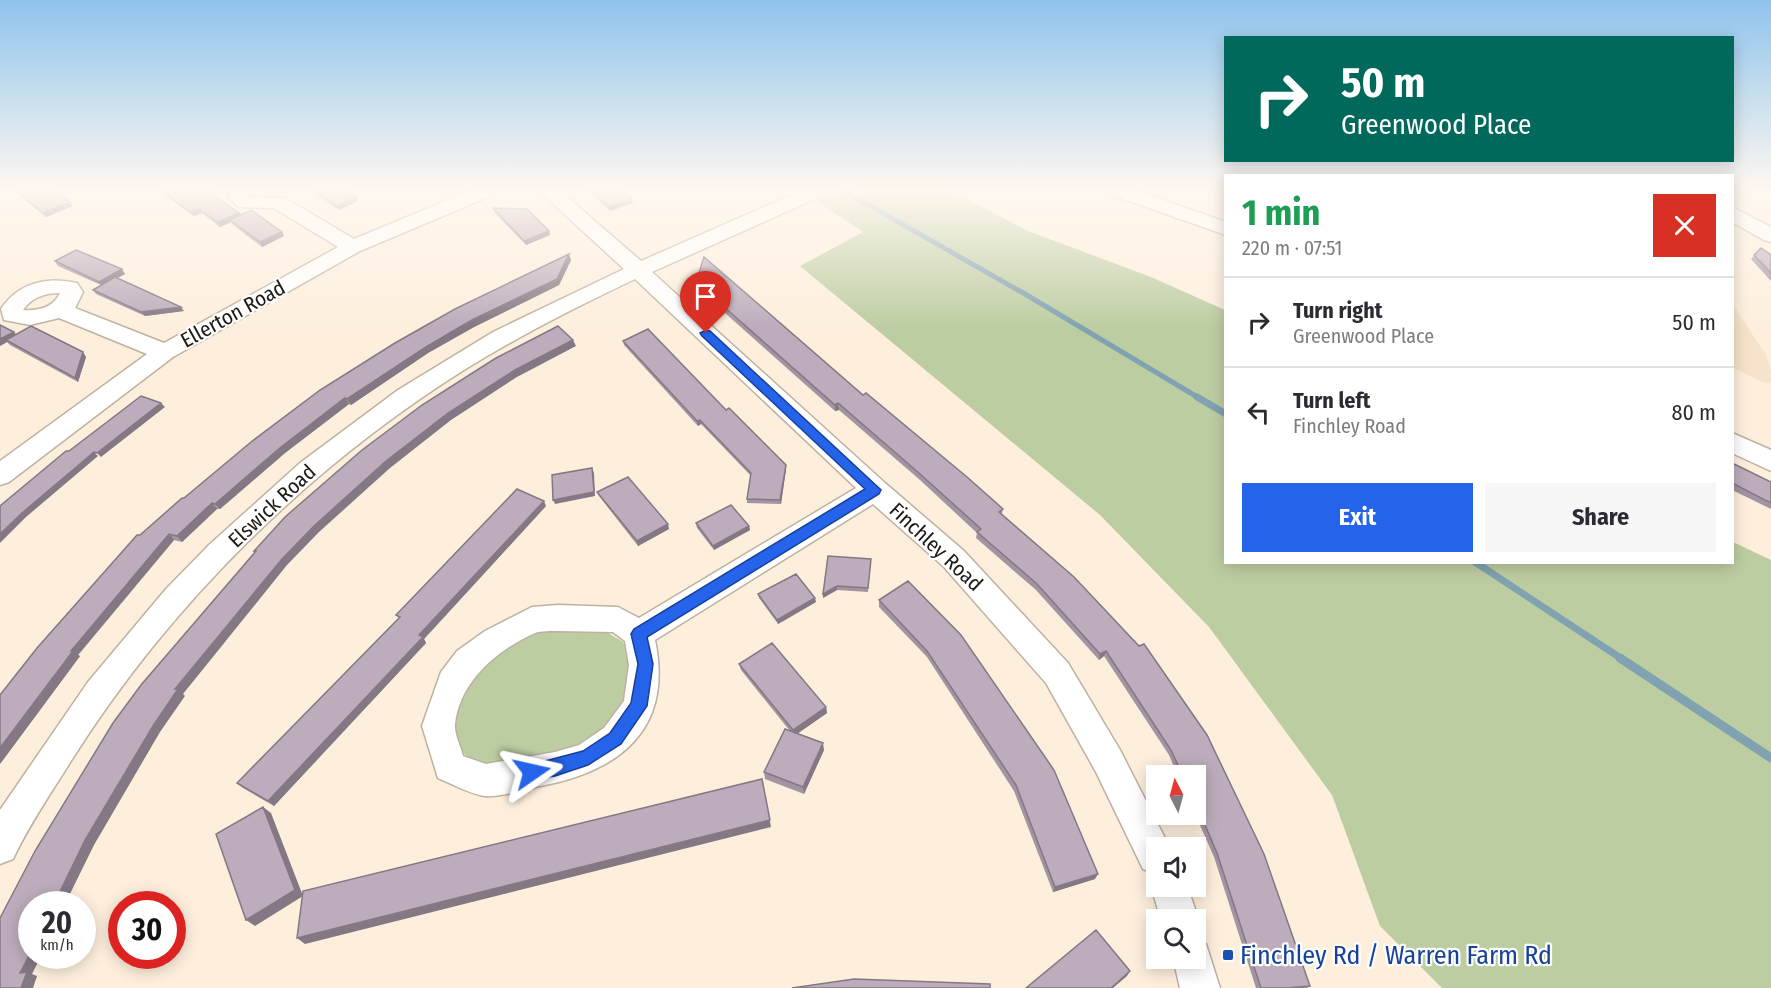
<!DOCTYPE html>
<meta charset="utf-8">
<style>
body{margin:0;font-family:"Fira Sans Condensed",sans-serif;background:#f7f7f7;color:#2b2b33;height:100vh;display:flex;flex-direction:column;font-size:22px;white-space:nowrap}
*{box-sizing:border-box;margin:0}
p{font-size:20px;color:#7c7c81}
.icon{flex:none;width:33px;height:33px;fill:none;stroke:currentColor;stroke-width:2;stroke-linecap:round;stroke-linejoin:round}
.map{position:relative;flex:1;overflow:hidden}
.sheet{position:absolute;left:1224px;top:174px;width:510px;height:390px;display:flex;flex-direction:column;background:#fff;border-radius:0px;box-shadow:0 3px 15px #0003}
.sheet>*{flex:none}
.top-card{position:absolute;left:1224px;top:36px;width:510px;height:126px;border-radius:0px;box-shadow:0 3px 15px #0003;background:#00695c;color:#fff;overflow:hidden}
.needle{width:39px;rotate:354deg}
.tools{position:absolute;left:1146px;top:765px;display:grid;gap:12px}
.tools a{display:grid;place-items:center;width:60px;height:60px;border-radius:0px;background:#fff;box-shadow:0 3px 15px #0003;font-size:30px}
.speed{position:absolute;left:18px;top:891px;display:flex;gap:12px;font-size:30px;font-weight:700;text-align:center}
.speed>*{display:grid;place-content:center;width:78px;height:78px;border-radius:50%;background:#fff;box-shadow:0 3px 15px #0003;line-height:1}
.speed small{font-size:15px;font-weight:400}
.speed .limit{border:9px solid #d22;background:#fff;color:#111}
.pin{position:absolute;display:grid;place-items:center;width:51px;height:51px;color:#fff;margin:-62px -26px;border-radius:50% 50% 50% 0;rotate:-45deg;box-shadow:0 0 6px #0007}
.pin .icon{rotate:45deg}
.me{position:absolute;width:66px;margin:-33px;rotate:79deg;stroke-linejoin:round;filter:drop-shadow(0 0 4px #0008)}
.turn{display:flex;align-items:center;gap:21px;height:126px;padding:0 18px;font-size:27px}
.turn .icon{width:78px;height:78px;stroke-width:2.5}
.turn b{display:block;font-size:42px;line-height:51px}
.round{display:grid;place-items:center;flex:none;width:63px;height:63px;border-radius:0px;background:#f7f7f7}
.head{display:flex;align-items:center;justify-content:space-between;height:102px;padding:0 18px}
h1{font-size:36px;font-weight:700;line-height:45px;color:#1e9e55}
.primary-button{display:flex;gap:12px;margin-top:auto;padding:12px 18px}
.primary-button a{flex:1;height:69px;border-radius:0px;background:#2563eb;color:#fff;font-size:24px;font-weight:700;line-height:69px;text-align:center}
.primary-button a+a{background:#f7f7f7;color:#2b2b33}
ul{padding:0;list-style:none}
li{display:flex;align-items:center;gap:18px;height:90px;padding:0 18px;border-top:2px solid #e1e1e2}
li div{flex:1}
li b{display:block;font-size:22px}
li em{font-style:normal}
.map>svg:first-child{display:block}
</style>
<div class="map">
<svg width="1771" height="988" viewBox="0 0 1771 988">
<rect width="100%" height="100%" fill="#feefdd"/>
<path fill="#f7e3cb" d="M1732,303L1766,355L1771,370V383L1762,382L1733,368Z"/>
<path fill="#bdcda2" d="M844,190H951L1028,231L1151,277L1225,310L1226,562H1732L1733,542L1771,560V988H1442L1380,926L1332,795L1209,627L1100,515L800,266L863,232L818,202Z
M595,625L623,642L630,659L626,705L585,749L481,766L457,749C455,737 451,724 454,712C463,680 501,647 530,632C541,627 580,627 595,625Z"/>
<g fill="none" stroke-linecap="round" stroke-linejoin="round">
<path stroke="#81a2b0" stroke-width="5" d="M842,190L1025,294L1199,398"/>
<path stroke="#81a2b0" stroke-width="7" d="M1197,397L1226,414
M1475,562L1622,659"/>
<path stroke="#81a2b0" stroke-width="9" d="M1620,658L1771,758"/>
<defs>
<path id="minor" d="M232,190H252L248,195L250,197L285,198L354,239L472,190H498L495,194L360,251L173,357L9,482L0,485V461L147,354L59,318L30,325L4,320L1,309C18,283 47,276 77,283L83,292L75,308L164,343L338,247L274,208L238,207L228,195ZM60,293C53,308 39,311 23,310C32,297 45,293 60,293Z
M538,190H559L641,261L803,190H829L826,194L652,272L885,483L964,551L1068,663L1120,750L1170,848H1156V886H1187L1199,920L1196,928V920H1161L1151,886L1156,874L1143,869L1096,772L1046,683L944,567L873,504L655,640C674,731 618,773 535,787C522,790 498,798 485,796C470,794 452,784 438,778L422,726L441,672L457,651L485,631L532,607L558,605L618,607L639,618L856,488L635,279C578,306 521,335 467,368C309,467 170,604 71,761C51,793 29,825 13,859L0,864V810L88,682L166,589L209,545L300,463L398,390L493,332L624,269ZM558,631L613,632L625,641L629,665L624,701L604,728L579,745L555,752L486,764L463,756C461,747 454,734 455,724C460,681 497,650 535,633C541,631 551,631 558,631Z
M1106,190H1134L1226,222V235L1109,194Z
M1732,207L1771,227V242L1764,240L1732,222Z
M1732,433L1771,450V471L1732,453Z
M1196,940L1206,944L1220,988H1180L1173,958H1196Z"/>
</defs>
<use href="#minor" stroke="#bfb1a0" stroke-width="3"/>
<use href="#minor" fill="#fff" fill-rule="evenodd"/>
</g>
<path fill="#a294a2" d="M309,190H346L358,201L339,210Z
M588,190H622L633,203L610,211Z
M17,192L73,206L46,217L20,196Z
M164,193L239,213L241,215L284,236L262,247L232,224L231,222L220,227L202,213L194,216L167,197Z
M493,208L549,231L550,235L526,245L495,213Z
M1761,248L1771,255V281L1751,259Z
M704,257L863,395L866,393L967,477L1003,509L1002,514L1074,577L1139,646L1144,644L1207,735L1264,854L1310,986L1307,988H1256L1214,857L1195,814L1196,776H1178L1169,755L1104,656L1099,660L1036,590L976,538L977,533L920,480L839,410L835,411L697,288L696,282Z
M571,260L559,285L474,327L428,353L351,405L349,404L285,453L220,509H217L182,542L174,540L78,655L80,656L0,764L140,535L251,442Z
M55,261L125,274L117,278L184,311L145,316L96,294L93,290L101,285L58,266Z
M14,332L16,335L86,357L78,382L10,345L7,342L0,346Z
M623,341L726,410L786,465V469L781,504L747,503V499L751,476L701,424L698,426L624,345Z
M1732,463L1771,482V509L1732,490Z
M597,492L669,529L638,546L599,496Z
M546,506L424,639L426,643L274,806L243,788L237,783L399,618L396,615Z
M696,523L749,526L750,530L714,550L697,528Z
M828,556L871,559L868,592L837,590L823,598Z
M908,581L1095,879L1053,892L1014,791L927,657L879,607V600Z
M758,594L816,602L778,624L759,598Z
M739,664L826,707L827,713L797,734L824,750L804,794L765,779L764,772L790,731L741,670Z"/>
<path fill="#847884" d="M356,196L358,201L339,210L337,206Z
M632,199L633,203L610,211L609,207Z
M70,202L73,206L46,217L43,213Z
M199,209L202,213L194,216L191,212Z
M239,213L242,217L230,220L231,222L220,227L218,222Z
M549,231L550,235L526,245L524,241Z
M282,232L284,236L262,247L260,242Z
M569,254L571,260L559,285L474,327L428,353L351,405L347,399L426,347L472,320Z
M122,269L125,274L102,286L99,282Z
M181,307L184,311L145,316L141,312Z
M14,332L17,336L6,340L7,342L0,346V339Z
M573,340L576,346L517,377L451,420L390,468L319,532L287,565L183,694L185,696L160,732L94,845L65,904H54L85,840L175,689L282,559L314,526L386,461L448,413L515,370Z
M83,352L86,357L78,382L75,378Z
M345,398L349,404L285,453L220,509L215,504L281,447Z
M161,403L165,407L101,457L97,453Z
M838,403L839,410L835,411V405Z
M700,420L701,424L698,426L697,421Z
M94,452L98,456L26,517L0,543V534L22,513Z
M786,465V469L781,504L780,500Z
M592,468L594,473L595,496L555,504L553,500Z
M544,501L546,506L424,639L426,643L274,806L268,801L419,635Z
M212,503L217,509L182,542L177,536Z
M668,524L669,529L638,546L637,541Z
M749,526L750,530L714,550L713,546Z
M169,534L174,540L78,655L80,656L0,764V748L71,651Z
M837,586V590L823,598V594Z
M815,598L816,602L778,624L777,620Z
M1106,651L1104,656L1099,660L1100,654Z
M826,707L827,713L794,736L793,730Z
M823,743L824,750L804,794L803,787Z
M762,779L771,827L305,944L297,938Z
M263,807L271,813L303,896L255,926L246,920Z
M1098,874L1095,879L1053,892L1055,887Z
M32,950V956H41L32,974L37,976L33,988H21L20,973Z
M1130,971L1127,976L1113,988H1111Z"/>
<path fill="#bcacbc" stroke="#847884" stroke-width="1.5" d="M21,190H53L70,202L43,213L17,192Z
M172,190H207L239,213L218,222L199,209L191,212L164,193Z
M313,190H346L356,196L337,206Z
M591,190H622L632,199L609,207Z
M493,208L527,209L549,231L524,241Z
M251,210L282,232L260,242L230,220Z
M1761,248L1771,255V273L1754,255Z
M76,250L122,269L99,282L55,261Z
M569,254L557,279L472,320L426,347L347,399L345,398L281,447L215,504L212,503L177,536L169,534L71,651H73L0,748V695L37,648L137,535H140L182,498H184L251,442L320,390L395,343L455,309Z
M704,257L863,395L866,393L967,477L1003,509L999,512L1074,577L1139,646L1144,644L1207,735L1264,854L1310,986L1287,988H1261L1217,853L1196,804V776H1183L1171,750L1106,651L1100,654L1037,584L977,532L981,529L920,474L838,403L835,405L696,282Z
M115,277L181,307L141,312L93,290Z
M0,325L14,332L0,339Z
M31,326L83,352L75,378L6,340Z
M558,326L573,340L515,370L448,413L386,461L314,526L282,559L175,689H178L153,726L85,840L54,904H32V950L20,973L27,972L21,988H0V918L35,851L113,723L141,685L256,551H254L285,517L362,450L422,405L496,358Z
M648,329L726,410L729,408L786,465L780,500L747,499L751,473L700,420L697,421L623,341Z
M141,396L161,403L97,453L94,452L22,513L0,534V506L66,451H69Z
M1732,463L1771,482V503L1732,483Z
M592,468L594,492L553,500L552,475Z
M628,477L668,524L637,541L597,492Z
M517,489L544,501L419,635L423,637L268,801L237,783L400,617L396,615Z
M731,505L749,526L713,546L696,523Z
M828,556L871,559L868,588L837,586L823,594Z
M796,574L815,598L777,620L758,594Z
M908,581L961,635L1054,770L1098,874L1055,887L1016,785L927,651L879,600Z
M772,643L826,707L793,730L739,664Z
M785,729L823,743L803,787L764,772Z
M762,779L770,820L297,938L303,891Z
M263,807L295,890L246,920L216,834Z
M1096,930L1130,971L1111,988H1026Z
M854,979L990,984V988H792Z"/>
<linearGradient id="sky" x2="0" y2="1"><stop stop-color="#8fc4ed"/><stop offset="0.58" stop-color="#fff8f0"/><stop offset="1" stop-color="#fff8f0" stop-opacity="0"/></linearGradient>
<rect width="1771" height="328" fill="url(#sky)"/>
<path fill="#2563eb" stroke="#184099" stroke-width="1.5" d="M706,330L710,331L881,490L879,494L647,637L653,664L647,706L621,744L588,765L555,776L532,780L526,778L523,772L526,766L583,751L610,733L631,703L638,664L631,634L634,629L865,489L702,336L700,333Z"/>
<rect fill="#1a4fb4" stroke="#fefefe" stroke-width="2" x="1222" y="949" width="12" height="12" rx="3"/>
<g text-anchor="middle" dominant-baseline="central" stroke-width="4.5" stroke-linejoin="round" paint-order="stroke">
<g font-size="21" fill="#1f1913" stroke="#fefefe">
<text transform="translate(233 314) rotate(-29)">Ellerton Road</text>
<text transform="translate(272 506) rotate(-43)">Elswick Road</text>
<text transform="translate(936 547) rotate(43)">Finchley Road</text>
</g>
<g font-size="26" fill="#164399" stroke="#fefefe" text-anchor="start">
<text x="1240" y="955">Finchley Rd / Warren Farm Rd</text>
</g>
</g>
</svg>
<div class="tools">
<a><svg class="needle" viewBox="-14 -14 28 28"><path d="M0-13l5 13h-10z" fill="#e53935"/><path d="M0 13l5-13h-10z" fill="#7c7c81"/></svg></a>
<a><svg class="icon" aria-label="sound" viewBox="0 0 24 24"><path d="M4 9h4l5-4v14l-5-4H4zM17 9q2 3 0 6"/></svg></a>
<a><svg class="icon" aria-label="search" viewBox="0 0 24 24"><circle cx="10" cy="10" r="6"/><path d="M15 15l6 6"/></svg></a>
</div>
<div class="speed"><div>20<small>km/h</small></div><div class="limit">30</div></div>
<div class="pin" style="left:706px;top:333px;background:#d93025"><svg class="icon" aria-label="arrive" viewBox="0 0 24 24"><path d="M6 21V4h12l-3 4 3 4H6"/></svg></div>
<svg class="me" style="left:532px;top:772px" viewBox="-20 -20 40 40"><path d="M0-17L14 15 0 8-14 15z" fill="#2563eb" stroke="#fff" stroke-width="4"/></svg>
<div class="top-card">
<div class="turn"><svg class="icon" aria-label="right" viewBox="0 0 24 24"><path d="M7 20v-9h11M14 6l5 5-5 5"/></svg><div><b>50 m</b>Greenwood Place</div></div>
</div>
<section class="sheet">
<div class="head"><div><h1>1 min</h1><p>220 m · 07:51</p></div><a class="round" style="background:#d93025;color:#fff"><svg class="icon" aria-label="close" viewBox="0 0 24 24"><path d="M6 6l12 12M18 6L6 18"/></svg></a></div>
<ul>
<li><svg class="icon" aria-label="right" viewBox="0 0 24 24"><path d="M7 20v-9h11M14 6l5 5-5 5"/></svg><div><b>Turn right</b><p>Greenwood Place</p></div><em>50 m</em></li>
<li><svg class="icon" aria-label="left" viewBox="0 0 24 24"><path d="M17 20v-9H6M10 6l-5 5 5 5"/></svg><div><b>Turn left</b><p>Finchley Road</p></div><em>80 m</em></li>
</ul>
<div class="primary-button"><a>Exit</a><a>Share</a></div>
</section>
</div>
